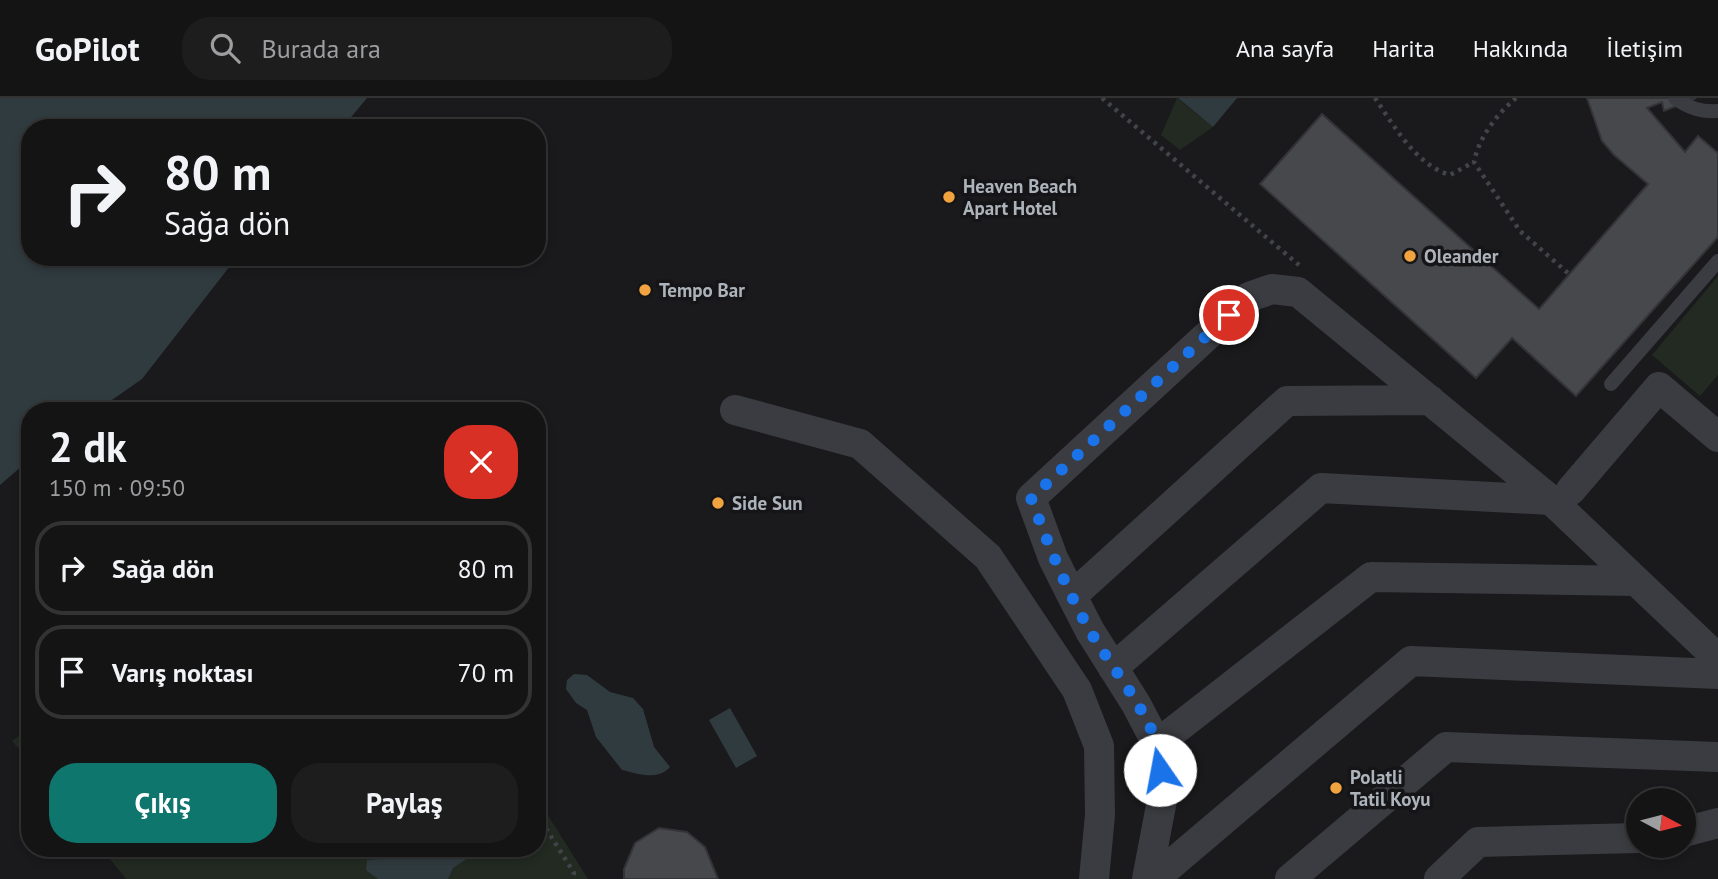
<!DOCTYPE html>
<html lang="tr">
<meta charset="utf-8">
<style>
body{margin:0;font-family:"PT Sans",sans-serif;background:#1d1d1e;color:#f1f3f6;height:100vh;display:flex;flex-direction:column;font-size:26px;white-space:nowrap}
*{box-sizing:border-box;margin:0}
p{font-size:23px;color:#9d9ea0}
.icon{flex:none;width:38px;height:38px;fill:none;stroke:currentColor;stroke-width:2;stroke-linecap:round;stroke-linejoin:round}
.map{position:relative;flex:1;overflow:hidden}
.sheet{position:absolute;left:21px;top:304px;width:525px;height:455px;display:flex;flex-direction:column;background:#141415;border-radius:28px;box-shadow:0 4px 10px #0003,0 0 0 2px #333334}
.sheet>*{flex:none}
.banner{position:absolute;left:21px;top:21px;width:525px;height:147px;border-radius:28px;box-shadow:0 4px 10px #0003,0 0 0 2px #333334;background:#141415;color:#f1f3f6;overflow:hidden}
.needle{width:46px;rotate:97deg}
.tools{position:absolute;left:1626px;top:690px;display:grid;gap:14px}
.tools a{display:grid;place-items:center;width:70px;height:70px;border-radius:50%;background:#141415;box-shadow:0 4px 10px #0003,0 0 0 2px #333334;font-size:35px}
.pin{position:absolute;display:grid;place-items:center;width:60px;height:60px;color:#fff;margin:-30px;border:4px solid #fff;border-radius:50%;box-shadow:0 2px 7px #0007}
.me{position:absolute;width:77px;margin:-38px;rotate:348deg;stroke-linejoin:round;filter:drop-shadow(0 0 5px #0008)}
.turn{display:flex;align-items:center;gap:24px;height:147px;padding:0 28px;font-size:32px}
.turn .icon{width:91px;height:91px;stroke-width:2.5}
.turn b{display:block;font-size:49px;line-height:60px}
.round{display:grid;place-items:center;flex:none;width:74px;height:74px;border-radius:28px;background:#1d1d1e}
.head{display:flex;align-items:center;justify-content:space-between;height:119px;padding:0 28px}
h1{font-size:42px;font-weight:600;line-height:52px}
.button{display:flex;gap:14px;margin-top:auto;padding:14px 28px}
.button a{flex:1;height:80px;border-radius:28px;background:#0f766e;color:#fff;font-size:28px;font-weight:600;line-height:80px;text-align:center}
.button a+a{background:#1d1d1e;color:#f1f3f6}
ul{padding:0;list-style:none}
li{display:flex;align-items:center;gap:21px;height:94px;margin:0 14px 10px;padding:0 14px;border:4px solid #333334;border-radius:28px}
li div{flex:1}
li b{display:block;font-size:26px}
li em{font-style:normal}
header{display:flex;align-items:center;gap:42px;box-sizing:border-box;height:98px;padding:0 35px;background:#141415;border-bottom:2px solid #333334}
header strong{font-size:33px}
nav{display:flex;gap:38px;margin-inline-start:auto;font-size:24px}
.search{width:490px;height:63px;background:#1d1d1e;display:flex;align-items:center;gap:18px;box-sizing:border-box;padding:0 24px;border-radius:28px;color:#9d9ea0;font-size:26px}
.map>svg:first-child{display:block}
</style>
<header>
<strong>GoPilot</strong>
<div class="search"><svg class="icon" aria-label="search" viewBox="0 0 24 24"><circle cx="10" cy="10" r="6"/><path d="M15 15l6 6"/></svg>Burada ara</div>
<nav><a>Ana sayfa</a><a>Harita</a><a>Hakkında</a><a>İletişim</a></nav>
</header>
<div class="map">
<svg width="1718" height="781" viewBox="0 0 1718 781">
<rect width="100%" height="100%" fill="#1a1a1c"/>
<path fill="#222a22" d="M1177,0L1213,29L1180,52L1161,37Z
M1718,178V277L1700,298L1652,257Z
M30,630V664L12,643Z
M537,700L588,781H126L102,751H537Z"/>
<path fill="#303b40" d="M0,0H367L342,30H30V159H237L142,281L96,313H30V361L0,387Z
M1178,0H1237L1213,29Z
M574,576L587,577L610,594L633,600L643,611L654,649L670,669C657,683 639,676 622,672L596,639L587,612L576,605L566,591L567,582Z
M730,610L757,658L736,670L709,622Z
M401,751H459L468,760L453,770L448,781H378L366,772L367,762L380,761L400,754Z"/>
<path fill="#47484c" stroke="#343438" stroke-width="2" d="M1587,0H1696L1664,13L1662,4L1647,10L1685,54L1698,38L1718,55V139L1576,298L1512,240L1476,280L1260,86L1322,16L1539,211L1648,86L1614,57L1602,43Z
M659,730L687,734L705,749L718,781H624V771L635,745Z"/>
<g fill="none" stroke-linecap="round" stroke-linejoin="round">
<path stroke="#414448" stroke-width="4.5" stroke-dasharray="3.5 5" stroke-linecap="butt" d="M1102,0L1299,167
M1375,0C1394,28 1416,67 1450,77L1474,64
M1516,0C1497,16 1479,39 1474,64L1520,133L1569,176
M537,716L574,775L573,781"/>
<path stroke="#3b3c41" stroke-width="14" d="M1675,0C1689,10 1700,14 1718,13
M1611,286L1718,163"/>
<path stroke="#3b3c41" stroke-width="30" d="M735,312L860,346L988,459L1077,592L1099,648L1100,717L1094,781
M1571,392L1659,289L1718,339
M1072,498L1287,303L1430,302
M1113,570L1321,390L1551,402
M1157,646L1371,479L1636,483
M1684,734L1718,725
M1147,781L1163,697L1157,646L1136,606L1090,533L1072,498L1053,460L1031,400L1249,199L1272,191L1298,194L1551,402L1713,556L1718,566
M1154,781L1411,563L1718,576
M1290,781L1446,649L1718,659
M1439,781L1478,744L1638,740"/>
</g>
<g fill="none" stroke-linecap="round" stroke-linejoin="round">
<path stroke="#1a73e8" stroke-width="12" stroke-dasharray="0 21.6" d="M1160,672C1159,663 1159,653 1157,645C1142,605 1112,570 1090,533C1066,491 1048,446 1031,400L1229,217"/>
</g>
<g fill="#f0a33e" stroke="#151517" stroke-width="2.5">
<circle cx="949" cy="99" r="7"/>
<circle cx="1410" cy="158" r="7"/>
<circle cx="645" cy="192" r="7"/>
<circle cx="718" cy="405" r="7"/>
<circle cx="1336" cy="690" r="7"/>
</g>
<g text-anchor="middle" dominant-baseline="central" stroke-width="7" stroke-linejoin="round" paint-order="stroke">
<g font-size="19" font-weight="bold" fill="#adb3bb" stroke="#151517" text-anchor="start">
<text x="963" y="88">Heaven Beach<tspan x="963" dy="22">Apart Hotel</tspan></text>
<text x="1424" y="158">Oleander</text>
<text x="659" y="192">Tempo Bar</text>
<text x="732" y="405">Side Sun</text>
<text x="1350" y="679">Polatli<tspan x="1350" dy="22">Tatil Koyu</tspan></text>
</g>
</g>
</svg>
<div class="tools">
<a><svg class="needle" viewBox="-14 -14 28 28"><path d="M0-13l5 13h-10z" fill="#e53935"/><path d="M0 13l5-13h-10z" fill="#9d9ea0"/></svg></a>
</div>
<div class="pin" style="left:1229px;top:217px;background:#d93025"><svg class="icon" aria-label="arrive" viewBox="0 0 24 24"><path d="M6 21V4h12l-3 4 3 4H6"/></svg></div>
<svg class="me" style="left:1160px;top:672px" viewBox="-20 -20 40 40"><circle r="19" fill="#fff"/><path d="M0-13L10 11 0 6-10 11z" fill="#1a73e8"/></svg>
<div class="banner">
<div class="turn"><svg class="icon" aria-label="right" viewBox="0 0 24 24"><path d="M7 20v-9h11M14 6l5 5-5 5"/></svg><div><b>80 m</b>Sağa dön</div></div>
</div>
<section class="sheet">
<div class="head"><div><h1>2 dk</h1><p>150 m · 09:50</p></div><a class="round" style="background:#d93025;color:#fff"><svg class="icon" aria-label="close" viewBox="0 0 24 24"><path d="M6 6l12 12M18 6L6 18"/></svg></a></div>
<ul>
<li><svg class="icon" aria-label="right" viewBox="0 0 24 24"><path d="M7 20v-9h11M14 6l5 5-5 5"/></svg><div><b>Sağa dön</b></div><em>80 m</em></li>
<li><svg class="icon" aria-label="arrive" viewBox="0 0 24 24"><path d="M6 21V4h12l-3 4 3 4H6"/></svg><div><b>Varış noktası</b></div><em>70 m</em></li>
</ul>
<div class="button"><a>Çıkış</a><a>Paylaş</a></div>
</section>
</div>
